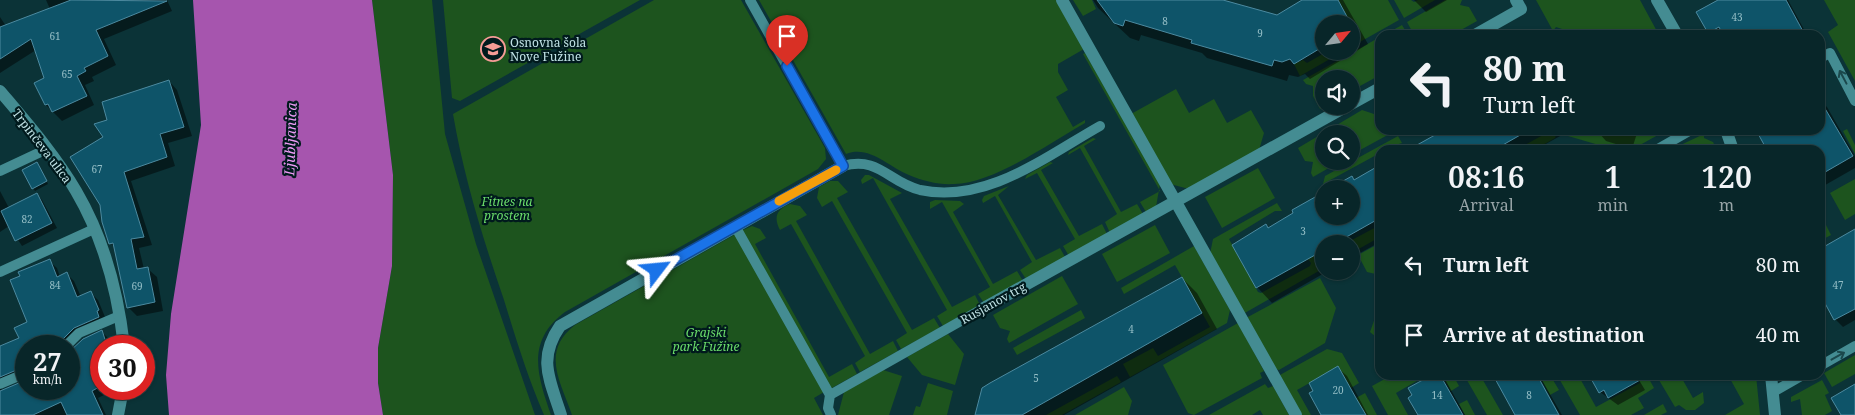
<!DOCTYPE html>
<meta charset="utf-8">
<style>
body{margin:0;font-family:"Noto Serif",serif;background:#163235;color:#f1f3f6;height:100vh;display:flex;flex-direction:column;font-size:19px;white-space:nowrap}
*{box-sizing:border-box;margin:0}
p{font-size:16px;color:#98a5a8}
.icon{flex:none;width:28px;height:28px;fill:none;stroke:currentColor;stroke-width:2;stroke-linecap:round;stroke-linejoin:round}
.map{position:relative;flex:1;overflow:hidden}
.side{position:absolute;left:1375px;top:145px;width:450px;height:235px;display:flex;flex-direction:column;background:#082629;border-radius:15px;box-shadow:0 1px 4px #0004,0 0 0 1px #294346}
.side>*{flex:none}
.guide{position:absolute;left:1375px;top:30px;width:450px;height:105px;border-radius:15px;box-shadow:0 1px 4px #0004,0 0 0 1px #294346;background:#082629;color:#f1f3f6;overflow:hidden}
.needle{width:32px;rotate:61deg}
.controls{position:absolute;left:1315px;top:15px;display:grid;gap:10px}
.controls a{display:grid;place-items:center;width:45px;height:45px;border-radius:50%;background:#082629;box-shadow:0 1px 4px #0004,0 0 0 1px #294346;font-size:25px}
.speed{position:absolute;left:15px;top:335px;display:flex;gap:10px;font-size:25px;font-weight:700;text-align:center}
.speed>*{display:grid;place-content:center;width:65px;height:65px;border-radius:50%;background:#082629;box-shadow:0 1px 4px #0004,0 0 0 1px #294346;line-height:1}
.speed small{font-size:12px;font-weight:400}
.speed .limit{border:8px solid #d22;background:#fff;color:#111}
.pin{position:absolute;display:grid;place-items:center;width:42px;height:42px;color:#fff;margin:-51px -21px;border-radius:50% 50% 50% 0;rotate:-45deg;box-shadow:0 0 5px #0007}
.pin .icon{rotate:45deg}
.me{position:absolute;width:55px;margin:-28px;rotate:61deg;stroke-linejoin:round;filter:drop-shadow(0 0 4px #0008)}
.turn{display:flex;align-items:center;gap:18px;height:105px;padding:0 25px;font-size:22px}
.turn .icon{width:65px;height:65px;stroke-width:2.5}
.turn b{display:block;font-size:35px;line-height:42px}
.eta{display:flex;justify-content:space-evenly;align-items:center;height:85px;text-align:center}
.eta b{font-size:30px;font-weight:600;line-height:35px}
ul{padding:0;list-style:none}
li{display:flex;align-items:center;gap:15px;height:70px;padding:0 25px}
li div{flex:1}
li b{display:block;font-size:19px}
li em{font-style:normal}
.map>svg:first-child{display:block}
</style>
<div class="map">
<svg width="1855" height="415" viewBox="0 0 1855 415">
<rect width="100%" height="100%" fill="#0b3337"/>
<path fill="#1d541e" d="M372,0H432L445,134L476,244L535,415H383L378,383V348L392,266L393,175Z
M443,0H640L460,101L452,98Z
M654,0H741L825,148L826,159L818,169L565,312C526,341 537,375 551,415H544C528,378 516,339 504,300C483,239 464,178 453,114Z
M759,0H1056L1084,49L1058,64V72L1068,90L1056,97L1073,127L1085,120V123C1050,143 994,183 954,184C939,185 923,181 909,175C888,167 870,145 846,154Z
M1073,0H1092L1096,9L1083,16Z
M1338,0H1388L1399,20L1351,47V39L1356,33Z
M1394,0H1411L1414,2L1418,0H1435L1404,18Z
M1445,0H1462L1460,5L1469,7L1477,21L1452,35H1414L1407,22Z
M1536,0H1640L1659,35H1574V33L1556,27L1553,31Z
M1824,0H1855V81L1828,32L1838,25Z
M1402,25L1408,35H1384Z
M1380,37V75L1351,91V79H1324V106L1320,109L1313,96V86L1306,84L1303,80Z
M1328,51H1344L1300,76L1294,64L1303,60L1307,63Z
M1085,53L1160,184L1156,207L1146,212L1140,202L1160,191L1083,54Z
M1176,89L1189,113L1214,99L1227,123L1251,110L1264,133L1259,150L1189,189L1170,184L1131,114Z
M1362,110L1380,116V130L1395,131L1351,155V134H1324V161H1341L1313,177L1311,173L1313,162L1305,161L1298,148Z
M1847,129L1855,145V154L1843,131Z
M1552,130H1558L1555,138L1534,150H1516Z
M1567,130C1586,130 1598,131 1616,136L1617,134L1627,135L1630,130H1667L1631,150H1616L1568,136Z
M1704,134V138L1713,142L1717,150H1670Z
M1398,136L1402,143L1380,150V153L1323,184L1325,176Z
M1093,138L1096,139L1084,146L1121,212L1137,204L1143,214L1110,233L1105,222L1117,214L1080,148L1068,155L1069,152Z
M1050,162L1053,163L1041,170L1079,236L1102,224L1107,234L1069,256L1063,246L1075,239L1037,173L1025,179L1027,175Z
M1258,168L1275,198L1222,228L1205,197Z
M865,175H869L902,193L890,199L952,307L975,295L980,305L943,326L937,316L947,310L873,178L862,184L861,180Z
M1855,179V214L1845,220L1830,193Z
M830,181H838L848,192L837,198L912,330L934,318L940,328L901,349L896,340L907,333L832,201L822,207L817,198L819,187Z
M1009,186L998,195L1036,260L1060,248L1065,257L1026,279L1020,270L1032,262L995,196L983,203L982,200L984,196Z
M935,200L960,201L964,204L953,212L993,284L1017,271L1023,281L984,303L978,294L990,287L942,202L930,209V202Z
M1277,203L1282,211H1275L1229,239L1258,292L1261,293L1310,266L1311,263L1308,259L1324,250V268L1243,314L1210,254L1213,239Z
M790,204L800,206L807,215L796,221L870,354L893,341L898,351L860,372L855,363L865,356L791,224L780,230C773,217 777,209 790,204Z
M1820,213L1831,235L1820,241Z
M1155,225L1170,253L1117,282L1102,254Z
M1380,225V237L1355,251L1350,241Z
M752,226L760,229L766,238L755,244L829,377L852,364L857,374L830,389L741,231Z
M736,234L824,392L814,398L823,415H572C561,382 540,352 575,325Z
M1380,243V275L1367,272L1358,255Z
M1194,246L1230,310L1227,323L1130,377L1123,364L1153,348L1158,356L1210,327L1175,265L1124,294L1121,288Z
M1062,276L1078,304L1009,343L1007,339L1010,331L1000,328L993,315Z
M1320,278L1336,308L1325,343L1279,370L1273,368L1246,318Z
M1380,304V357L1374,345L1376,337L1370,332Z
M1081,310L1085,318L1017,355L1013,348Z
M1238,323L1264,371L1260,373L1262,378L1194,415L1188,413L1163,365Z
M948,334L964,354L955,385L922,375L907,357Z
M1327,349L1342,353L1359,383L1351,388L1338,367L1297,390L1311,415H1300L1278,376Z
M1855,355V374L1832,387L1824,373Z
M883,370L902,376L889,415H838L844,392Z
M1392,375H1427L1396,393L1408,415H1388L1372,386Z
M1442,375H1453L1459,386L1451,391Z
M1464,375H1480L1503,415H1487Z
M1539,375H1550L1559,390L1550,395Z
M1557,375H1578L1596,407L1640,383L1636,375H1647L1654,388L1638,398L1644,408L1631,415H1580Z
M1656,375H1680L1693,398L1703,392L1704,403L1695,410H1686L1679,405L1675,407Z
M1728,375H1756L1760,415H1725L1744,404Z
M1117,376L1121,382L1062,415H1046Z
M1822,380L1829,393L1825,395L1832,411L1825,415H1802L1800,399L1791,402V397Z
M928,383L953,391L947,415H913L916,406L920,407Z
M1265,384L1268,388L1273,386L1289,415H1263L1260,410L1252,415H1209Z
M1124,387L1132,401L1128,415H1075Z
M1365,393L1377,415H1366L1356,398Z
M1467,400L1475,415H1465L1459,404Z
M1663,404L1667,412L1661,415H1644Z"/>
<path fill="#a655ae" d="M193,0H372L393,175L392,266L378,348V383L383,415H169L166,375L171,314L201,125Z"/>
<path fill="#0007" fill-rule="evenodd" d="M46,0H167L172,11L104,39L116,65L92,77L94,81L85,85L94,105L62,121L46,105V79L36,50L0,73V17L6,26L50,9Z
M1093,0H1220L1277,16L1305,0H1343L1368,44L1310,79L1305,74L1298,77L1289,75L1287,81L1207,58L1202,53L1141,35L1139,41L1130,38L1098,8ZM1324,24H1351V51H1324Z
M1414,0H1447L1426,12Z
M1720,0H1788L1807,35H1712L1709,32Z
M169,81L177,90L192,136L168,143L175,166L131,181L152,245L139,248L144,269H148L157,277L163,311L137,316L128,307L116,248L110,243L105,137L109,121Z
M1820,100L1827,107L1855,156V168L1820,188V150H1768L1763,130H1820Z
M1447,130H1571L1535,150H1411Z
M1585,130H1638L1632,149L1606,141L1599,133Z
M39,166L48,184L35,191L33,188Z
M1380,167V242L1351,258V244H1324V271H1328L1272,303L1257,287L1266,226L1269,229L1324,216H1351L1355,181Z
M0,191L9,208L37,194L42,200L57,228L22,246L9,226L0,232Z
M1855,230V320L1843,327L1835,319L1820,292V250Z
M49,261L57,268L60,277L67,274L74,281L81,297L91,293L98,300L105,317L69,346H26V376L2,387L1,392L26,382V389H69V354L84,340L102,332L109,339L111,346H101V389H116L98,398L106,415H0V348L20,339L29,323Z
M1182,278L1197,293L1217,329L1064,415H976Z
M1338,368L1347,376L1368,415H1323Z
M1434,375H1440L1446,381L1465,415H1420L1414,396Z
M1538,375H1539L1562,415H1560Z
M1590,375H1636L1645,390L1618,405L1600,392Z"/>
<path fill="#0e5469" stroke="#4c8aa0" d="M71,0L167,1L96,30L108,56L84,68L86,71L77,76L87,96L52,112L48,104L45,105L34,83L44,78L31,39L0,59V27Z
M1097,0H1223L1277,15L1302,0H1338L1351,24H1324V46L1294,64L1290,59L1282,62L1274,60L1272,66L1191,43L1192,40L1125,20L1123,26L1114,23Z
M1718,0H1786L1805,35H1723L1719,27L1708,33L1696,12Z
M169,80L184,127L160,134L167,157L124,172L144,237L131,239L137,269L148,267L155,302L127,308L113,243L109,244L102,222L100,205L70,157L103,137L94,124L107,120L102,102Z
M1820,100L1853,156L1820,175V150H1767L1756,130H1820Z
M1444,130H1529L1494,150H1408Z
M37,162L47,181L32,189L22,170Z
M1380,165V218L1334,244H1324V250L1256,288L1232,245L1266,224L1268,228L1293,213L1292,210L1324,192V216H1351V189H1329L1352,176L1354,180Z
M37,193L52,223L15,241L1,211Z
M1855,229V309L1834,320L1820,294V249Z
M50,259L57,277L67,272L77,297L91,291L99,310L97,311L99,317L74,328L61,341L59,346H26V366L0,377V346L19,338L14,328L27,322L10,280L20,276L18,272Z
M1182,277L1202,313L1022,415H975L982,388L990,383Z
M102,330L107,346H101V386L92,391L103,415H67L61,402L33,415H0V391L26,380V389H69V352L83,339Z
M1338,366L1356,398L1366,415H1321L1309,393L1313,391L1309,383Z
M1432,375H1440L1463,415H1418L1408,398L1412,395L1408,388Z
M1493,375H1537L1559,415H1515Z
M1589,375H1649L1608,398L1604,390L1599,393Z
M1855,384V415H1841L1831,398Z"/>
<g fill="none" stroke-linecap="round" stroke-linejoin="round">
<path stroke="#448c92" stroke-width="10" d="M750,0L843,166C879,156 888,182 920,190C986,204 1045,157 1100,126
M1820,58L1830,53L1855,101
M1656,150L1691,130
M0,171L47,149
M735,226L830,395
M0,272L94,229
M66,346L79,333L119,316
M1820,366L1855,346
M0,384L26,373
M1773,392L1803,375
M831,415L828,408L830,395L982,309"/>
<path stroke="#448c92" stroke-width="12" d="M1062,0L1296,415
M1475,35L1521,9L1516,0
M1351,104L1380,88
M982,309L1347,106"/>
<path stroke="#448c92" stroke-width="12" d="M0,91C27,123 55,155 76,191C103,237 118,293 124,346
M118,415L123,389
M561,415C550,380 537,359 560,326L843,166"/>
<path stroke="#448c92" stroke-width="12" d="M1657,0L1677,35
M1726,130L1733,150
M1771,375L1775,415"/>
</g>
<defs><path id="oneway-shaft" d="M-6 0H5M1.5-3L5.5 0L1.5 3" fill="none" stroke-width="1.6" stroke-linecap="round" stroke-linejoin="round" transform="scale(1.25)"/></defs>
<g stroke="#1b484c">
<use href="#oneway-shaft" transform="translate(1843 77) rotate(-118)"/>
<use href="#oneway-shaft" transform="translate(1838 356) rotate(-29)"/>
</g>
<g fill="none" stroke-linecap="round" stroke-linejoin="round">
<defs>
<path id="route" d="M657,270L843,166L787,66"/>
</defs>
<use href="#route" stroke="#114b97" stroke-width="12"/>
<use href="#route" stroke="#1a73e8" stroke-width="9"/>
<path stroke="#f59e0b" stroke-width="9" d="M779,201L836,170"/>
</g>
<defs>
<symbol id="school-ring" viewBox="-11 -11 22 22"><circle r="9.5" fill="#001a1d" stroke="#f59c96" stroke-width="1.5"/><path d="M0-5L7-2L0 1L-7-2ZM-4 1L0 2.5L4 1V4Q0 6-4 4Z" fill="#f59c96"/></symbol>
</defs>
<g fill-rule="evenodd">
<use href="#school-ring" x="479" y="35" width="28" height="28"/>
</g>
<g text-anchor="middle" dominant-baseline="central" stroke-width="4.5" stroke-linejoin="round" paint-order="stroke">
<g font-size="10" fill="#94bec6">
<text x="1737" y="17">43</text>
<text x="1165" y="21">8</text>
<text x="1260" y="33">9</text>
<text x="55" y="36">61</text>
<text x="67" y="74">65</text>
<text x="97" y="169">67</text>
<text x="27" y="219">82</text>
<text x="1303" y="231">3</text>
<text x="55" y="285">84</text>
<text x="1838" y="285">47</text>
<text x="137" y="286">69</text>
<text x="1131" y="329">4</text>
<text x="1036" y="378">5</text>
<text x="1338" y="390">20</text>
<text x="1437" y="395">14</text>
<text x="1529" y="395">8</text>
</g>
<g font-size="12" fill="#c0e2e5" stroke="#001a1d" text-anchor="start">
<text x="510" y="42">Osnovna šola<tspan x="510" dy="14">Nove Fužine</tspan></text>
</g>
<g font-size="12" fill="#c0e2e5" stroke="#001a1d">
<text transform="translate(42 146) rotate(53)">Trpinčeva ulica</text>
<text transform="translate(993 303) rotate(-29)">Rusjanov trg</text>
</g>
<g font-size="12" font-style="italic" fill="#6adc6a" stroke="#001a1d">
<text x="507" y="201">Fitnes na<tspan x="507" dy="14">prostem</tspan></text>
<text x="706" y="332">Grajski<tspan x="706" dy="14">park Fužine</tspan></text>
</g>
<g font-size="14" font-style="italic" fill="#ed9cf5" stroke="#001a1d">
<text transform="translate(290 139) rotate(-88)">Ljubljanica</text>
</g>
</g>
</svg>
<div class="controls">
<a><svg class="needle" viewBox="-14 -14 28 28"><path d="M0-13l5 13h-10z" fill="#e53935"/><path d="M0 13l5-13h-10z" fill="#98a5a8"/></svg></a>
<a><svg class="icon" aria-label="sound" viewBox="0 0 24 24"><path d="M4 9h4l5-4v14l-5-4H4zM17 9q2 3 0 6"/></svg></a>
<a><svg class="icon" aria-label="search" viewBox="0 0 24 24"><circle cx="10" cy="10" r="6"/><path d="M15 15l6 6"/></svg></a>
<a>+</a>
<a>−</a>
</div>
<div class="speed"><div>27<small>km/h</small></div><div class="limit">30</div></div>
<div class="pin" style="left:787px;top:66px;background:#d93025"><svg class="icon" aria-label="arrive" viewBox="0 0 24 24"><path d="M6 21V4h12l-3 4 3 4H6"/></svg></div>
<svg class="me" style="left:657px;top:270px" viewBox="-20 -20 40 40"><path d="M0-17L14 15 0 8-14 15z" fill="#1a73e8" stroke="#fff" stroke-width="4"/></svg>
<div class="guide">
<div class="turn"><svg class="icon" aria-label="left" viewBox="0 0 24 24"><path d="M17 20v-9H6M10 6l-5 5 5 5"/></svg><div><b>80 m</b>Turn left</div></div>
</div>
<section class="side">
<div class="eta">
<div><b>08:16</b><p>Arrival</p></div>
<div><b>1</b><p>min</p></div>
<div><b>120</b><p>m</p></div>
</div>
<ul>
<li><svg class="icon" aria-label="left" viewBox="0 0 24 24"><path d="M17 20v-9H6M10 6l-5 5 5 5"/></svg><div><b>Turn left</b></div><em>80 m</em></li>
<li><svg class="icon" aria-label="arrive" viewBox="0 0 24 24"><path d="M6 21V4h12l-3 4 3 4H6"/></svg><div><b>Arrive at destination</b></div><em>40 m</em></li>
</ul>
</section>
</div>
